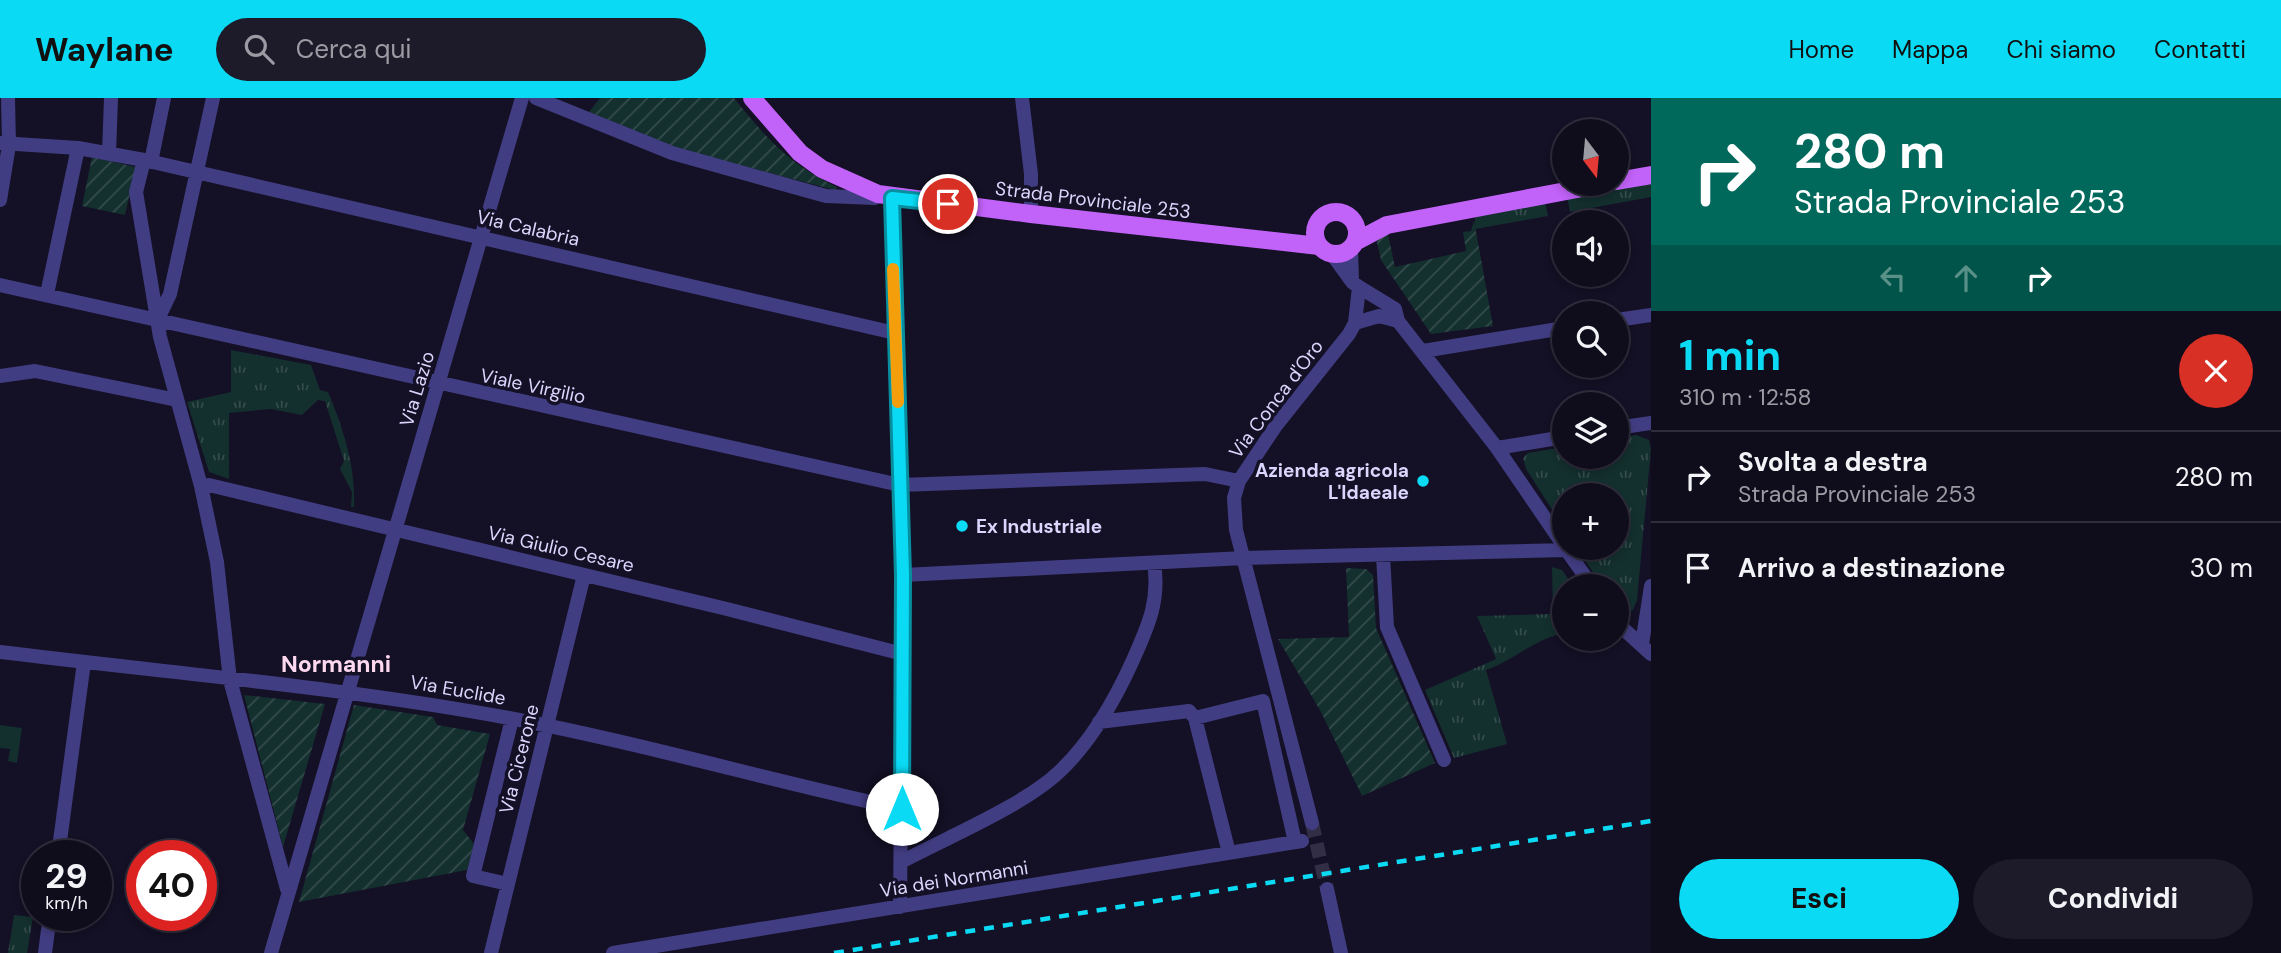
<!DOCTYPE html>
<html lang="it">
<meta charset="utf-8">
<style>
body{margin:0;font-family:"DM Sans",sans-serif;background:#1d1a29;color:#f1f3f6;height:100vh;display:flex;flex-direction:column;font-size:26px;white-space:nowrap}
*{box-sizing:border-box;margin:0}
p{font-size:23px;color:#9b9ba3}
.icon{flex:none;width:38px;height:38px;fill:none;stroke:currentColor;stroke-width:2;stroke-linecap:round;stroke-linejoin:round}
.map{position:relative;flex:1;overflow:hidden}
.sheet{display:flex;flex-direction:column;background:#0f0c1c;width:630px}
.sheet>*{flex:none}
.hud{background:#00695c;color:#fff;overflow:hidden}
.needle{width:46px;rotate:164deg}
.fabs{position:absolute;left:1552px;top:21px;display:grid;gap:14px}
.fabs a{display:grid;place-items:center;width:77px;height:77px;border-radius:50%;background:#0f0c1c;box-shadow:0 4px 10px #0003,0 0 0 2px #2f2c3b;font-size:35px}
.speed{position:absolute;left:21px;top:742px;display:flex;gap:14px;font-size:35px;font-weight:700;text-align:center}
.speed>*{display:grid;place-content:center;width:91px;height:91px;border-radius:50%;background:#0f0c1c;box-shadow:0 4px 10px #0003,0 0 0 2px #2f2c3b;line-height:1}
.speed small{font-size:18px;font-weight:400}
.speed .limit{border:10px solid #d22;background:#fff;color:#111}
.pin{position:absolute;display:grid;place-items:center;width:60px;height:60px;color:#fff;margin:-30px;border:4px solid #fff;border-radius:50%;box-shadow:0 2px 7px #0007}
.me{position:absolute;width:77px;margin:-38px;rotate:0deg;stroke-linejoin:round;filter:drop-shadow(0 0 5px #0008)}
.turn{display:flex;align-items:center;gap:24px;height:147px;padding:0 28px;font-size:32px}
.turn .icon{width:91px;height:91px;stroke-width:2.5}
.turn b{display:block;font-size:49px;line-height:60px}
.lanes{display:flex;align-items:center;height:66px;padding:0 28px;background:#0003;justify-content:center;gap:35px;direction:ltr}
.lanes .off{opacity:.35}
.round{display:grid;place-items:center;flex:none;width:74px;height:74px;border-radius:37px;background:#1d1a29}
.summary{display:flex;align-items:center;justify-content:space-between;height:119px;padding:0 28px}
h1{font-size:42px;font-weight:700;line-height:52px;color:#0bdaf4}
.action{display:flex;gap:14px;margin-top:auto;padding:14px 28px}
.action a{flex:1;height:80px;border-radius:42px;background:#0bdaf4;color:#111;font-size:28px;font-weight:700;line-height:80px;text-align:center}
.action a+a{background:#1d1a29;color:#f1f3f6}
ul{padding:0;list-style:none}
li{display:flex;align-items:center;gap:21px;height:91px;padding:0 28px;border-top:2px solid #2f2c3b}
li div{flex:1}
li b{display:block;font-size:26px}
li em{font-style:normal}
header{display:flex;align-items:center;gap:42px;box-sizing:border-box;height:98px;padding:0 35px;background:#0bdaf4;color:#111}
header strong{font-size:33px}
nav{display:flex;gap:38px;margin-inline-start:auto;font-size:24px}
.search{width:490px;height:63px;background:#1d1a29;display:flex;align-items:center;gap:18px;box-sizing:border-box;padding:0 24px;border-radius:38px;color:#9b9ba3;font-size:26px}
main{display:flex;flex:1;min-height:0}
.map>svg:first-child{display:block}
</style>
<header>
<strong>Waylane</strong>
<div class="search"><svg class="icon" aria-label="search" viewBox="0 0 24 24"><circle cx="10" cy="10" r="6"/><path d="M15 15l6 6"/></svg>Cerca qui</div>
<nav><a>Home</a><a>Mappa</a><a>Chi siamo</a><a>Contatti</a></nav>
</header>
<main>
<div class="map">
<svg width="1651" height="855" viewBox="0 0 1651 855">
<defs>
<pattern id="grass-tufts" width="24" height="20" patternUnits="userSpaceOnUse" patternTransform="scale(1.75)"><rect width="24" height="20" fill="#132f2e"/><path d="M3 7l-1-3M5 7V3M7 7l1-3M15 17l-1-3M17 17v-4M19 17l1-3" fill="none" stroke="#354c4d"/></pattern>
<pattern id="garden-furrows" width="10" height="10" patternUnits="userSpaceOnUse" patternTransform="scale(1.75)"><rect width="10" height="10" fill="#132f2e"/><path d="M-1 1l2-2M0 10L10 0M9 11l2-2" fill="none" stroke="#354c4d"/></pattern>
</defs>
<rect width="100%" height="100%" fill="#141025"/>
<path fill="url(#grass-tufts)" d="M1651,83V99L1570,114L1567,98Z
M1545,103L1548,118L1475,131V118Z
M231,252L311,267L320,292L328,294C343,330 356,369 354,409H351L352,394L340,371L344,363L325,303L318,302L302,317L271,311L229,315V381L209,374L187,304L231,294Z
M1636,337L1649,342L1651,351L1637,502L1633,512L1624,515L1617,511V488H1602L1577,450H1617V397H1564V430L1526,371L1523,360L1528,355L1564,349V359H1617V340Z
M1552,469L1562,472L1573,488H1564V535C1535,541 1514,562 1486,572L1507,646L1454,660L1425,592L1496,561L1477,518L1553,516Z
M14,817L33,819L27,855H8Z"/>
<path fill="#132f2e" d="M0,627L22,630L17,665L8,663L10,651L0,650Z"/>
<path fill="url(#garden-furrows)" d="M600,0H734C767,41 789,66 837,89L835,92L674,50L589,14Z
M92,59L136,69L125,117L82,108Z
M1474,122L1493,228L1431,236L1381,162L1376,140L1388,136L1395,169L1466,153L1463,134L1471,133Z
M1346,470L1366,471L1373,477L1376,530L1435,665L1362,698L1321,614L1278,541L1349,539Z
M244,597L325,606L283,749L281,741Z
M354,607L433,619L437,627L490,636L463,732L474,746L467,772L299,804Z"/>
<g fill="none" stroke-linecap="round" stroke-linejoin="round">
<path stroke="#322e45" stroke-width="14" stroke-dasharray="14 7" stroke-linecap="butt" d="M1312,725L1327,791"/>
<path stroke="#413d82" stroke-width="14" d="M536,0L672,55L826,98L875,100L878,96
M1022,0L1031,76V116
M0,45L78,50L144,62L895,235
M109,56L111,0
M144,62L136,94L160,239L201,388L217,464L230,582L287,791
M151,64L164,0
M892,99L903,477L900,809
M0,102L9,47L8,0
M1351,150L1352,184
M0,187L900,387L1205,376L1239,383
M1359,189L1395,211L1398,223L1497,350L1564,448
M47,196L78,50
M158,221L170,196L213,0
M1617,222L1651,217
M1355,225L1379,218L1398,223
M1423,253L1564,230
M0,278L35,273L177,302
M1617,330L1651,325
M1497,350L1564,339
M209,387L727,511L903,556
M1565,450L1592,488
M1383,457L1387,529L1444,662
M903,477L1244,460L1567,452
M1617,525L1651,556
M1642,546L1651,488
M0,554C170,575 341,589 509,620C641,645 771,683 902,711
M1195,620L1229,755
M1099,624L1189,613L1195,620L1263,603L1295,744
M1312,725L1236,432L1234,400L1239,383L1275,329L1349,236L1355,225L1359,189L1352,184L1331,155
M58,758L84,564
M901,764C946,740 1023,708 1059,674C1091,644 1115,602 1133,562C1148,528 1160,503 1154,465
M508,786L473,778L512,621
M1327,791L1341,855
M45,855L50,817
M271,855L522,0
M491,855L584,477
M613,855L1302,743"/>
<path stroke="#c162f8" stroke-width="18" d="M752,0L800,55L822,71L878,96L1031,116L1319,148
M1617,83L1651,77
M1315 135a21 21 0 1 1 42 0a21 21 0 1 1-42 0Z
M1355,144L1387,127L1603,86"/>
<path stroke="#0bdaf4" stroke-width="4.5" stroke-dasharray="10 9" stroke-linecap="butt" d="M834,855L1651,723"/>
</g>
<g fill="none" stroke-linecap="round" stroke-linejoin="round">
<defs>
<path id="route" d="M902,711L903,477L892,100L948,106"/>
</defs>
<use href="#route" stroke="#078e9f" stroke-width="18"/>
<use href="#route" stroke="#0bdaf4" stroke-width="12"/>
<path stroke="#f59e0b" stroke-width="12" d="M893,171L898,304"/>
</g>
<g fill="#0bdaf4" stroke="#141025" stroke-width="2.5">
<circle cx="1423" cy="383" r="7"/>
<circle cx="962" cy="428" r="7"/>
</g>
<g text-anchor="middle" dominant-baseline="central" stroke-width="7" stroke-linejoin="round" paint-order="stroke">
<g font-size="19" fill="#dbd6fd" stroke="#141025">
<text transform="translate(1093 102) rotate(7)">Strada Provinciale 253</text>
<text transform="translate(528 130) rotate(13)">Via Calabria</text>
<text transform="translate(533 288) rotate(12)">Viale Virgilio</text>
<text transform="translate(417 291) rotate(-73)">Via Lazio</text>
<text transform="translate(1276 301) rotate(-53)">Via Conca d'Oro</text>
<text transform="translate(561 451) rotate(13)">Via Giulio Cesare</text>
<text transform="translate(458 592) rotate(10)">Via Euclide</text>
<text transform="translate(519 661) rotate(-76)">Via Cicerone</text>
<text transform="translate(954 781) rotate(-9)">Via dei Normanni</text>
</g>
<g font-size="19" font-weight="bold" fill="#dbd6fd" stroke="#141025" text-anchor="end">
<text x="1409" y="372">Azienda agricola<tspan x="1409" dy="22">L'Idaeale</tspan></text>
<text x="976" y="428" text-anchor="start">Ex Industriale</text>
</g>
<g font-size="23" font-weight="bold" fill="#fdd8ef" stroke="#141025">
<text x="336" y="566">Normanni</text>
</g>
</g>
</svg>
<div class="fabs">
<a><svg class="needle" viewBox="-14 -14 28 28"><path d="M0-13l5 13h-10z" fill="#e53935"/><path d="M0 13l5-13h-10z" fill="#9b9ba3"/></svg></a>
<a><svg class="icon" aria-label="sound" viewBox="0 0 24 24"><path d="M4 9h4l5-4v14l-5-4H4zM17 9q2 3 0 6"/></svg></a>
<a><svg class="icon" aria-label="search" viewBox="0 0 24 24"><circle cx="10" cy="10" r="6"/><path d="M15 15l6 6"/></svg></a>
<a><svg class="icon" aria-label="layers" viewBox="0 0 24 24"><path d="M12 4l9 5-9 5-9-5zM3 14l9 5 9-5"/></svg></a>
<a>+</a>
<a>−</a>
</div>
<div class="speed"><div>29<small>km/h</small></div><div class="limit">40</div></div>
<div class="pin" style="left:948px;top:106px;background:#d93025"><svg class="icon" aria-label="arrive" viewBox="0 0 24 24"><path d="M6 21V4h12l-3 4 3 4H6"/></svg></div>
<svg class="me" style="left:902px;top:711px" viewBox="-20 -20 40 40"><circle r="19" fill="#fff"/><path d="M0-13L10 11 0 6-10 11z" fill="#0bdaf4"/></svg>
</div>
<section class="sheet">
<div class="hud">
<div class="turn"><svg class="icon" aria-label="right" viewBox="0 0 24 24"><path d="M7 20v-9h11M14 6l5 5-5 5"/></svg><div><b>280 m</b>Strada Provinciale 253</div></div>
<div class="lanes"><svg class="icon off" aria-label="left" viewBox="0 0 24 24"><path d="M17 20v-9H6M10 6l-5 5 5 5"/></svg><svg class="icon off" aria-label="ahead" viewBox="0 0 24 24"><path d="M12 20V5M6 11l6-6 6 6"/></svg><svg class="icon" aria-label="right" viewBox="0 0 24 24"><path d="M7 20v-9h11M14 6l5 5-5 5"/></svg></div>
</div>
<div class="summary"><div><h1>1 min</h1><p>310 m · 12:58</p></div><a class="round" style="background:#d93025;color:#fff"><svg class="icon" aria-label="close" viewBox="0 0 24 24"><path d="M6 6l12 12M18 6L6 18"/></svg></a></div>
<ul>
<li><svg class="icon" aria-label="right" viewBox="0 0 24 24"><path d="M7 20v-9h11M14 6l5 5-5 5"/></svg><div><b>Svolta a destra</b><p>Strada Provinciale 253</p></div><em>280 m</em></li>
<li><svg class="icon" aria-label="arrive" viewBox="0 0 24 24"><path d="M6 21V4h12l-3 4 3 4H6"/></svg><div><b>Arrivo a destinazione</b></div><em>30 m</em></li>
</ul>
<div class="action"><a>Esci</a><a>Condividi</a></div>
</section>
</main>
